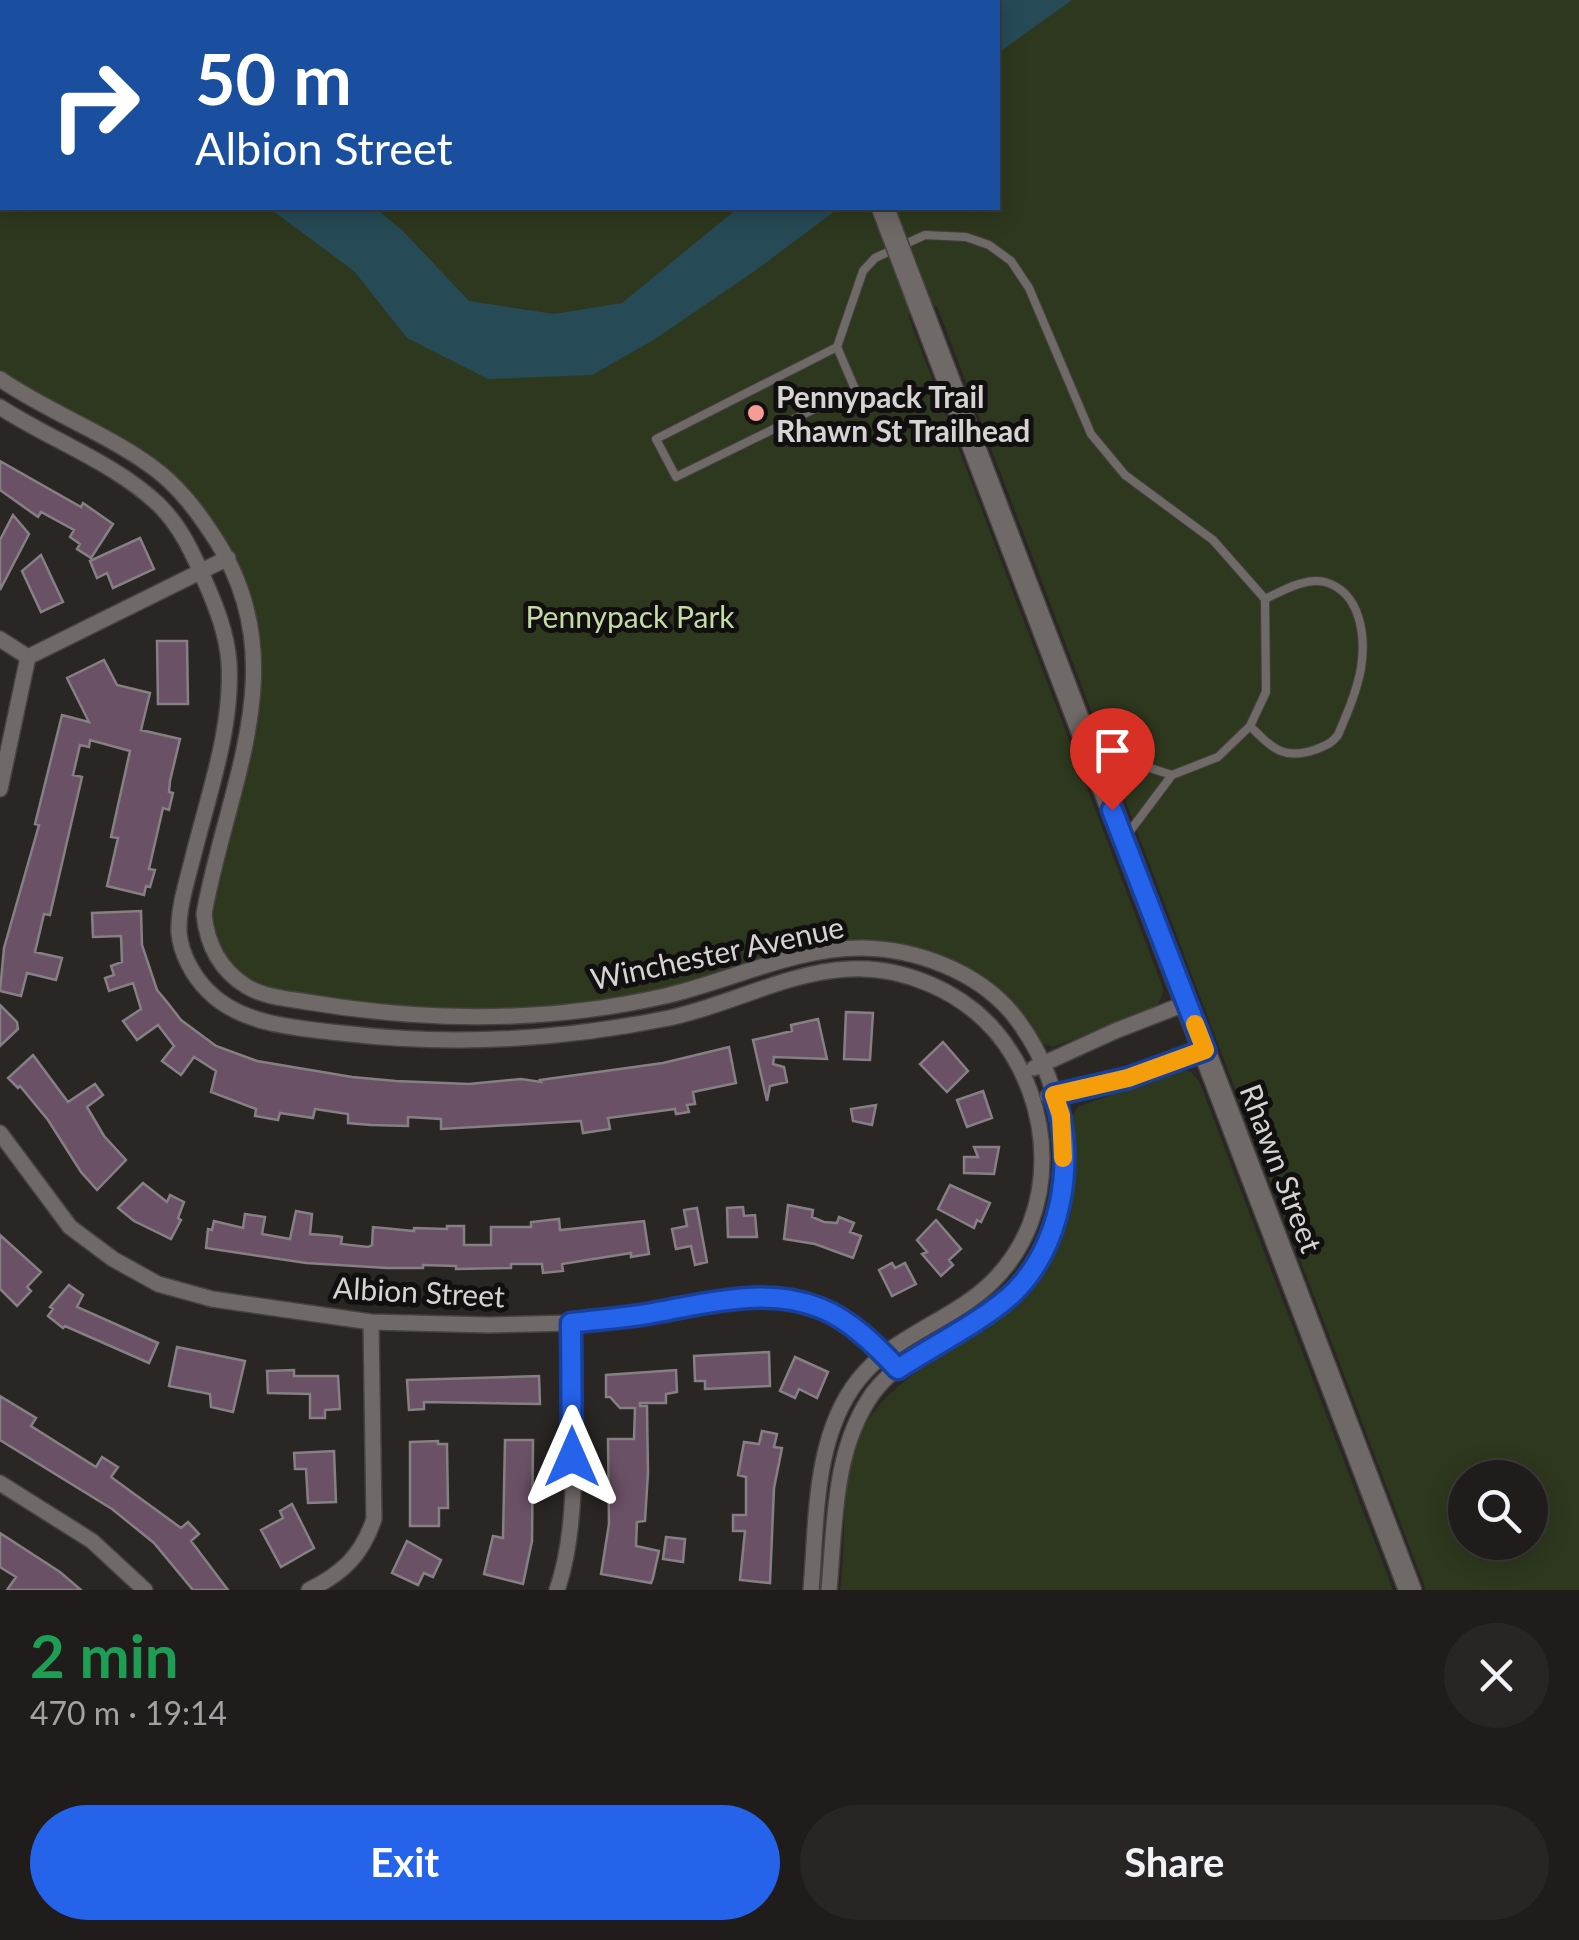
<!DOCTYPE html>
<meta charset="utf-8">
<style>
body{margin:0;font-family:Lato,sans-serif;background:#282524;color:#f1f3f6;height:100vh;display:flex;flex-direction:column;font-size:38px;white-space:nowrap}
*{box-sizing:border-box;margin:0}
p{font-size:32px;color:#a2a1a3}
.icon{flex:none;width:55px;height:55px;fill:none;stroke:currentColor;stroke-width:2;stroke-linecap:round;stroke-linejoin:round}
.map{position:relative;height:1590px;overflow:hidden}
.panel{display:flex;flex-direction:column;background:#201c1b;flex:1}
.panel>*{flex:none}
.banner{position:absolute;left:0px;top:0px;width:1000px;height:210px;box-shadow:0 5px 25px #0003,0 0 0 2px #3d3a3a;background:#1a4fa0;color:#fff;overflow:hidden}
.controls{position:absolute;left:1448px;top:1460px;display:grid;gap:20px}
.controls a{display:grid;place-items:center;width:100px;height:100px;border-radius:50%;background:#201c1b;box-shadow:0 5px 25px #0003,0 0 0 2px #3d3a3a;font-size:50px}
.pin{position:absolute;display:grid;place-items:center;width:85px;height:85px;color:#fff;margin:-102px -42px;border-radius:50% 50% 50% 0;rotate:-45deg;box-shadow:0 0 10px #0007}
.pin .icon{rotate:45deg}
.me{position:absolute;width:110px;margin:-55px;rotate:0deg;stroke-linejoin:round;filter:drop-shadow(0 0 8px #0008)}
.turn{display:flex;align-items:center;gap:35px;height:210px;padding:0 30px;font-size:45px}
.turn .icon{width:130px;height:130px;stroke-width:2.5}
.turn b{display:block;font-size:70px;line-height:85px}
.round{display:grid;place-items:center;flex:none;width:105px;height:105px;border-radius:52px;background:#282524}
.summary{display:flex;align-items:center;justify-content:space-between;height:170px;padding:0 30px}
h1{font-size:60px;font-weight:700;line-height:75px;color:#1e9e55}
.cta{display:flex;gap:20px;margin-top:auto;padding:20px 30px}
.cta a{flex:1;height:115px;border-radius:60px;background:#2563eb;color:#fff;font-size:40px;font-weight:700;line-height:115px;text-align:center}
.cta a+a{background:#282524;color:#f1f3f6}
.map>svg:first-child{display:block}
</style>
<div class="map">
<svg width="1579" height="1590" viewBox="0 0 1579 1590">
<rect width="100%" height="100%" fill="#2a2624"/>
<path fill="#2e381e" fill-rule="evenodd" d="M0,0H1579V1590H1426L937,306L908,315L1164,991L1156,1009L1053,1047L1042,1043L1004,995L963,966L887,941L818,942L693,982L638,994L575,1004L508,1010L427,1011L268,990L236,973L218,947L212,911L259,709L262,649L249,596L230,550L202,507L81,420L0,372ZM2,2H998V208H2ZM1465,1478H1530V1542H1465Z
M1181,1069L1191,1072L1199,1081L1393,1590H840C847,1541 839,1486 858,1439C881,1386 931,1364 976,1335C1056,1283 1078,1207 1071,1118L1078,1107Z"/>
<path fill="#264b57" d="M956,0H1072L998,53V2H952Z
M269,208H375L403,231L469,301L554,314L622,303L738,208H839L756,270L655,339L592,375L488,379L407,338L354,271Z"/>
<path fill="#6b5166" stroke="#848083" stroke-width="2.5" d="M0,461L81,507L83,503L113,524L91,558L77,549L80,544L70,537L74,530L41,512L38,517L0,490Z
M13,515L29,534L0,590V540Z
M140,538L154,569L113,588L107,573L97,578L90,561Z
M41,555L63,602L41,612L22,571Z
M157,641H187L188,704H158Z
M104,660L117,685L150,693L141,730L180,739L170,781L169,792L173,793L169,810L163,808L149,869L155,870L150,887L146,886L144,895L107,886L118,838L111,837L130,751L90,740L89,747L80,745L73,775L82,777L50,915L44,914L35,952L62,958L58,973L56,980L27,973L21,996L0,991L4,948L39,825L35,824L62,715L89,722L67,678Z
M141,911L142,945L157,990L167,1002L181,1020L216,1046L257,1061L352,1077L396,1081L469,1084L521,1079L541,1082L540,1080L663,1063L729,1047L736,1083L693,1092L695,1104L687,1105L689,1112L676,1114L675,1109L608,1118L610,1129L583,1133L581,1121L441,1129V1119L408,1117V1126L371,1125L348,1123V1114L315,1109L313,1118L280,1113L278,1120L255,1116L256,1109L211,1092L216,1071L194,1057L181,1075L162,1061L174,1046L158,1025L137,1040L123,1021L141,1009L133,983L109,991L105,978L114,975L111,966L122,962L121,936L93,937L92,913Z
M0,1005L17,1022L18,1029L0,1046Z
M846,1012L873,1013L870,1060L844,1059Z
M818,1019L827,1059L774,1057L773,1064L784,1067L787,1082L770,1086L767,1101L753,1040L792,1031L791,1025Z
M943,1042L968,1071L947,1092L920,1064Z
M33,1055L68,1102L95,1084L103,1095L87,1107L104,1136L126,1160L97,1190L81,1172L48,1120L20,1086L18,1088L8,1078Z
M983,1091L992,1118L967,1127L957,1100Z
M876,1105L872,1125L853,1121L851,1109Z
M974,1147H999L994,1174L964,1173V1157H978Z
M143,1183L167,1202L170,1195L184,1202L178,1218L181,1220L171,1239L134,1221L118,1208Z
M950,1185L990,1203L981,1222L977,1220L974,1228L938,1209Z
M788,1205L813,1210L812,1217L824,1222L837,1223L839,1217L854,1223L850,1232L861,1236L853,1258L815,1244L784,1239Z
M743,1207L744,1216L755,1215L757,1237H728L727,1208Z
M697,1208L707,1262L695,1265L691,1246L676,1249L672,1229L687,1226L684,1210Z
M296,1211L312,1214L310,1234L336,1236L342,1237L341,1244L368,1247L372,1245L373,1227L414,1231V1228L447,1229V1226H464V1245H491V1227H531V1222L559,1219L560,1230L644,1221L649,1254L631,1257V1253L562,1264L563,1271L543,1273L542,1264H511V1268L456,1269V1266L423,1265V1268H387L306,1263L206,1248L208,1229L212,1230L214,1221L243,1228L245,1214L265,1217L262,1234L290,1239Z
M936,1220L961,1249L949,1260L953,1265L941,1276L922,1254L927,1252L917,1240Z
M0,1235L41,1272L27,1287L31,1291L17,1306L0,1289Z
M892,1263L895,1268L905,1263L916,1284L892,1296L879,1270Z
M69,1285L83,1295L77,1307L158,1343L149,1363L65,1326L63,1328L48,1316L53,1309L50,1307Z
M177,1347L245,1361L233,1412L211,1407L210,1394L169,1386Z
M769,1352L770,1386L705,1389V1381H695L694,1356Z
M795,1357L828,1372L817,1398L799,1389L795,1398L780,1391Z
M294,1370V1376H338L340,1409L325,1410V1418H310V1394L268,1393L267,1371Z
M676,1370L677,1392L666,1394V1403H640V1406H647L648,1473L645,1521L637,1522L636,1546L659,1551L653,1578L651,1583L601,1574L609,1524L608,1439H634L635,1408H620L610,1397H606V1375Z
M539,1376L540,1404L424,1402V1409L409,1410L407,1380Z
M0,1396L36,1418L31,1426L96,1467L102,1457L118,1467L111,1477L181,1528L188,1522L199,1534L191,1541L228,1590H193L154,1543L112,1509L0,1440Z
M762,1431L777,1434L774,1447L782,1448L774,1488L770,1583L740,1580L745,1531H733V1515H746V1477L738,1475L744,1442L759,1444Z
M505,1440H533L532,1541L523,1584L484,1574L493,1536L503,1538Z
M438,1441V1444H447L448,1508H439V1526H410V1442Z
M334,1451L336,1502L308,1503L306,1469H295L294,1453Z
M292,1504L314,1548L281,1567L261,1530L283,1518L280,1511Z
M0,1533L60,1572L81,1590H7L16,1577L0,1567Z
M666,1537L685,1539L683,1562L663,1559Z
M407,1541L441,1560L433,1577L424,1573L418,1585L392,1573Z"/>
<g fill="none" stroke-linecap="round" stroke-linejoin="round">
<defs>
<path id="service" d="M837,347L855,389L676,477L656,439L837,347L863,271L875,258L925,235L966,237L989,245L1011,261L1029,288L1091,434L1125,475L1213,540L1265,599
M1096,751L1172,775
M1127,835L1172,775L1218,757L1250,726L1266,692L1265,599C1282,591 1306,577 1325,582C1361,592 1366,637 1361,668C1357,691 1347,714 1338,735C1332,743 1327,745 1317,749C1284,761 1273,749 1250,726"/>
<path id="minor" d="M0,379C48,412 104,432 151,466C179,486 198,512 216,540C296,664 227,785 204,914C207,944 219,969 246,986C265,998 292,999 314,1003C430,1022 551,1022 665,996C730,981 796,947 863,948C916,949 976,971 1011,1012C1075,1089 1086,1217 1013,1293C974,1334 908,1346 873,1393C833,1449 835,1524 829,1590
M0,407C51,440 115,463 159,505C181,527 192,552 204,579C216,606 227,634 229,663C233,727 208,796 193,857C187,881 178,908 179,933C181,954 193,976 208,991C241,1025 297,1028 341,1033C450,1046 562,1040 669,1018C730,1005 787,972 849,969C903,966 961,991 996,1032C1055,1103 1061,1214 992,1282C952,1321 895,1334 859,1379C813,1436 817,1521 811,1590
M0,639L28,657
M28,657L228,558
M0,789L28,657
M1034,1068L1115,1031L1187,1003
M1048,1096L1127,1078L1205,1050
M0,1133L70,1227L113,1259L158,1284L212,1299L371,1322L489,1325L571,1323L633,1317L738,1298L782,1297L823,1308L859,1332L891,1361
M0,1483L92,1541L145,1590
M309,1590C343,1573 362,1555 374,1519L371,1322
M557,1590C583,1516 571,1403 571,1323"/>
<path id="secondary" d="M807,0L808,2
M919,303L1410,1590"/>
</defs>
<use href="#service" stroke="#464240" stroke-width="10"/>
<use href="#minor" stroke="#464240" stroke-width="18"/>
<use href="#secondary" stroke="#464240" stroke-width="25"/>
<use href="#service" stroke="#6f6a68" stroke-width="8"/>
<use href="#minor" stroke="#6f6a68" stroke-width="15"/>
<use href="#secondary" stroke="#6f6a68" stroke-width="22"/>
<defs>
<path id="secondary-bridge" d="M883,208L919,303"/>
</defs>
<use href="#secondary-bridge" stroke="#464240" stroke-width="25" stroke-linecap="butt"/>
<use href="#secondary-bridge" stroke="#6f6a68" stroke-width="22"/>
</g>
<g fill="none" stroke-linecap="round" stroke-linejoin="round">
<defs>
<path id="route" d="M572,1457L571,1323C596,1320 622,1318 647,1314C704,1304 765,1286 820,1308C851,1320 876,1346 898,1369C934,1345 976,1325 1009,1297C1062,1250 1077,1159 1054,1095L1128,1078L1205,1050L1112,810"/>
</defs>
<use href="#route" stroke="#184099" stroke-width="25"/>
<use href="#route" stroke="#2563eb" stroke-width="18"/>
<path stroke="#f59e0b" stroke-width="18" d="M1063,1158L1061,1115L1054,1095L1128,1078L1205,1050L1195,1024"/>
</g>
<circle fill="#f59c95" stroke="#110f0f" stroke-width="4" cx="756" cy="413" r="10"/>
<g text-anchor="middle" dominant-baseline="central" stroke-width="10" stroke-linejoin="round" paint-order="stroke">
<g font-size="30" font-weight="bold" fill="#d6d3d2" stroke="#110f0f" text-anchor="start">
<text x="776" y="396">Pennypack Trail<tspan x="776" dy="34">Rhawn St Trailhead</tspan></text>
</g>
<g font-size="30" fill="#c5dba4" stroke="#110f0f">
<text x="630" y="616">Pennypack Park</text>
</g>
<g font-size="30" fill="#d6d3d2" stroke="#110f0f">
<text transform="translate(717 952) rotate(-12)">Winchester Avenue</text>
<text transform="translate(1282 1168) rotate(69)">Rhawn Street</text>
<text transform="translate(419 1291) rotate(3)">Albion Street</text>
</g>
</g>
</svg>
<div class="controls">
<a><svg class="icon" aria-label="search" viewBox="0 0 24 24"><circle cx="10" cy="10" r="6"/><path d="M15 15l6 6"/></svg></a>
</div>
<div class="pin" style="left:1112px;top:810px;background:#d93025"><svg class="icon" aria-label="arrive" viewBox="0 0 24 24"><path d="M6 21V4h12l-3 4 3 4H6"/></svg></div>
<svg class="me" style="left:572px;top:1457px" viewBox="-20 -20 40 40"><path d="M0-17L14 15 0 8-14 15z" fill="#2563eb" stroke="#fff" stroke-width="4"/></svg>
<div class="banner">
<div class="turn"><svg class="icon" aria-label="right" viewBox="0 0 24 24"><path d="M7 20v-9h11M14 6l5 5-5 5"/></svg><div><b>50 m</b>Albion Street</div></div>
</div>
</div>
<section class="panel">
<div class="summary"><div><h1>2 min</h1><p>470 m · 19:14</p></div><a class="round"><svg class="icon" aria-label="close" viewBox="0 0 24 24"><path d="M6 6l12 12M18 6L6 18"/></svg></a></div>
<div class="cta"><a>Exit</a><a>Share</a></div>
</section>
